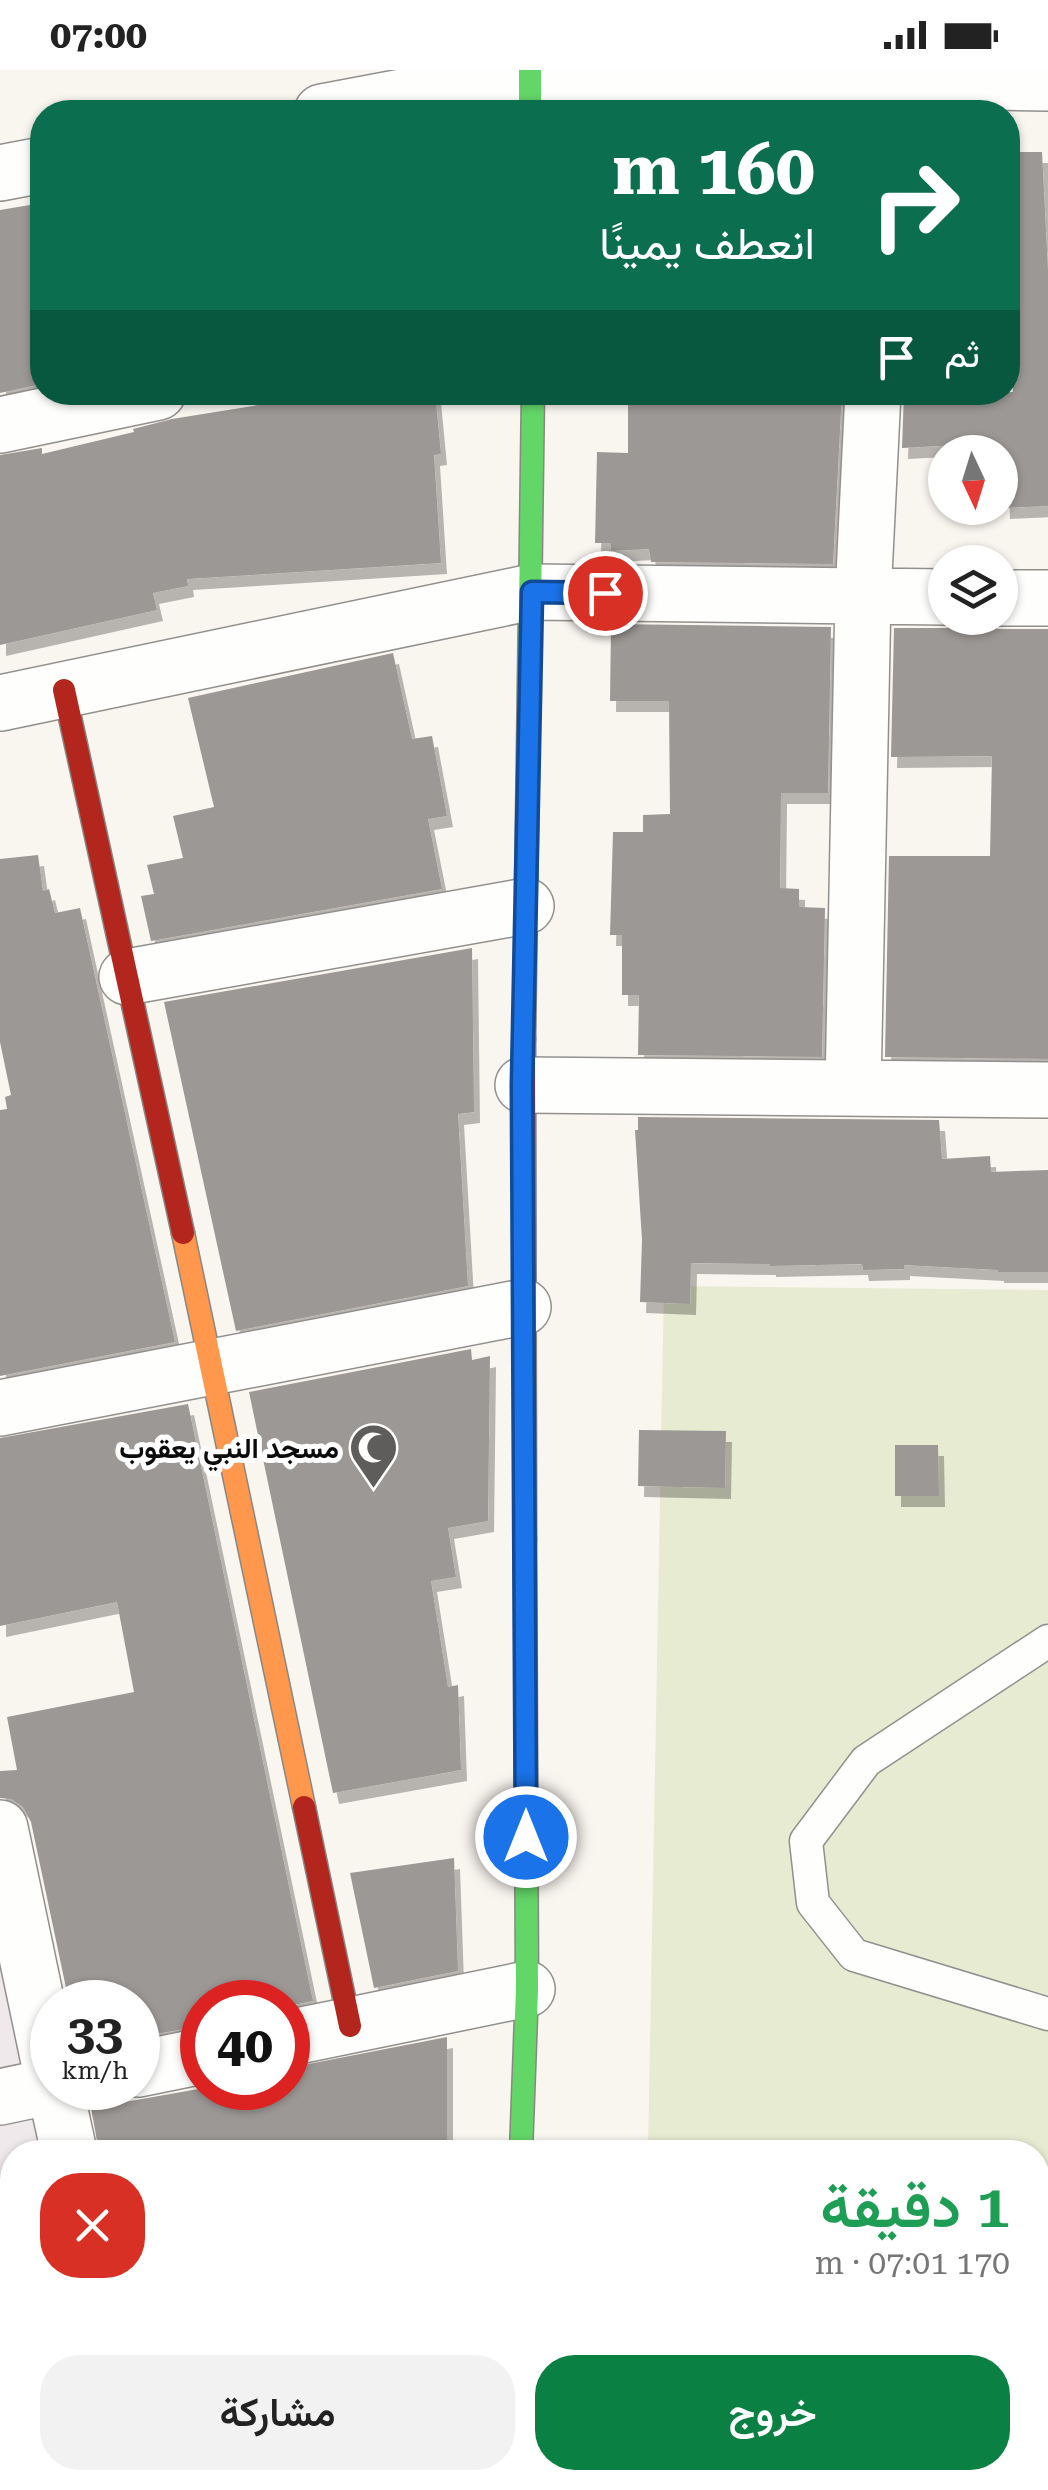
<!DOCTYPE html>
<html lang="ar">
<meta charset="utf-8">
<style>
body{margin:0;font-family:"Roboto Serif",Vazirmatn,serif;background:#f2f2f2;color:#222;direction:rtl;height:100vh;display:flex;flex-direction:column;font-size:38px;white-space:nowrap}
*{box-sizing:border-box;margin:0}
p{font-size:32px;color:#767676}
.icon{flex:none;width:55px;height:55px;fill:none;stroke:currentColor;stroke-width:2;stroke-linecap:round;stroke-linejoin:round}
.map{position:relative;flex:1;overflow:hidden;direction:ltr}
.panel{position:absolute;left:0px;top:2070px;width:1050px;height:350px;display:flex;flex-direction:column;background:#fff;border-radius:40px 40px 0 0;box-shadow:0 2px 8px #0004;direction:rtl}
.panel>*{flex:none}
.guide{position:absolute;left:30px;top:30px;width:990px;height:305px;border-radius:40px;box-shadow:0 2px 8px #0004;direction:rtl;background:#0b6e4f;color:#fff;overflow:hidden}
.needle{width:65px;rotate:176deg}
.buttons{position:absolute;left:928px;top:365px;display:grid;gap:20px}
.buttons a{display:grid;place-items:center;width:90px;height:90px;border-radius:50%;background:#fff;box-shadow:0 2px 8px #0004;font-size:50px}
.speed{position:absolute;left:30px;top:1910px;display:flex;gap:20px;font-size:50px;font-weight:700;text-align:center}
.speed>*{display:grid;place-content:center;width:130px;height:130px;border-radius:50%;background:#fff;box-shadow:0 2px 8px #0004;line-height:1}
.speed small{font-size:25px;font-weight:400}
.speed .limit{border:15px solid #d22;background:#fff;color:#111}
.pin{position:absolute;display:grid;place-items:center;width:85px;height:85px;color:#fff;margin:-42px;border:5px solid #fff;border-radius:50%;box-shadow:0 2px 10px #0007}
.me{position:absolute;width:110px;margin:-55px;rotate:0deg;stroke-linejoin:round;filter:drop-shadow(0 0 8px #0008)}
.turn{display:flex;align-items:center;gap:35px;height:210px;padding:0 40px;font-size:45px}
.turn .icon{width:130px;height:130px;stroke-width:2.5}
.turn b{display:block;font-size:70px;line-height:85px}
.then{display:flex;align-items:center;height:95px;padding:0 40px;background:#0003;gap:20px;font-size:38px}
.round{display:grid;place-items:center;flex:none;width:105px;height:105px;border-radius:40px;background:#f2f2f2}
.head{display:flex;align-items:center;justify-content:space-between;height:170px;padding:0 40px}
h1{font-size:60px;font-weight:600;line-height:75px;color:#1e9e55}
.cta{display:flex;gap:20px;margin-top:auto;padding:20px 40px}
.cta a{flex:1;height:115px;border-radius:40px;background:#0b8043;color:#fff;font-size:40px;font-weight:600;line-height:115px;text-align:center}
.cta a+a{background:#f2f2f2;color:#222}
.status{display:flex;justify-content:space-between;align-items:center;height:70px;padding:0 50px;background:#fff;direction:ltr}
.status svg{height:28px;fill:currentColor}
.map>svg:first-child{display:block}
</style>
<div class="status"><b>07:00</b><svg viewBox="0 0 49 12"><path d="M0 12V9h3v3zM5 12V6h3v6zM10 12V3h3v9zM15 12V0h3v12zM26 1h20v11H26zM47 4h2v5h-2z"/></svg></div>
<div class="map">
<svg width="1048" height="2420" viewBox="0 0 1048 2420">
<defs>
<filter id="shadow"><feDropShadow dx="6" dy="11" stdDeviation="0" flood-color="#0004"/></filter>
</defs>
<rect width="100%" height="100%" fill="#f9f5ef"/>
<path fill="#efe9ec" d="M0,1837L52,2082H12V2408H120L123,2420H0Z"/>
<path fill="#e6ebd1" d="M664,1216L1048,1220V2420H642L643,2408H1038V2082H648Z"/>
<path fill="#9c9895" filter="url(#shadow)" d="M1008,82H1042L1048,201V436L1004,438L1002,382H958L957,375L902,378L904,322H1013L1008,224Z
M42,133V314L0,323V140Z
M339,322H435L441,384L434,385L441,493L187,509L188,516L153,523L157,540L0,575V385L42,378V384L134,362L133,359L172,349Z
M628,322H776V326L842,322L833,494L651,492L649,479L611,481V473H595L597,382L628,383Z
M967,548H977L985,555L999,559H1048V989L885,987L889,786H990L992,686L891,687L894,558H946L959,555Z
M611,554L831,557L828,723H781L780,818L799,819V837L825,838L822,987L638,985L639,925H622V865H610L613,762H643V745L670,744L669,631H610Z
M393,583L412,669L432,666L447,746L428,749L442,819L151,871L141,826L154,824L147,795L183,788L173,746L214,737L188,628Z
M38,785L43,821L49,819L55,843L80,838L175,1272L0,1306V1040L7,1039L5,1027L11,1025L0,972V789Z
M472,878L474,1042L458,1044L468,1216L236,1261L164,932Z
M638,1047L939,1050L942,1089L990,1086L991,1102L1048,1100V1202H998V1200L904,1195V1199L863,1200L862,1194L770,1196V1194L691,1193L690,1234L640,1232L642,1170L635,1060H638Z
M471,1279L472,1290L490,1286L488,1451L448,1458L456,1507L431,1511L448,1617L458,1615L461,1700L333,1723L249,1322Z
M188,1334L313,1931L288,1936V1932H202V1956L138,1967V1932H69L31,1752L23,1737L11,1729L0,1728V1701L17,1700L7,1647L134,1622L117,1532L0,1556V1368Z
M639,1360L726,1361L725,1418L638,1416Z
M895,1375H938L939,1426H895Z
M454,1788L458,1901L374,1918L350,1803Z
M447,1967V2082H99L91,2038L204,2018H288V1998Z"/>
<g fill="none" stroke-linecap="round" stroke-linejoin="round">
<defs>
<path id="lane" d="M1048,1571L866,1691L806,1771L813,1833L854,1885L1048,1944"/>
<path id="street" d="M322,42L530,3L1048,13
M0,103L42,95
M0,355L158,322
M1000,528H1048
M0,633L532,522L945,527
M127,907L526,836
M523,1015L1048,1020
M853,1018L863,526L873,322
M0,1338L523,1237
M0,1758L52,2006
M288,1968L527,1919
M138,1999L202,1986
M55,2018L69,2082
M0,2027L52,2016
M137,2408L139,2420"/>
<path id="fast" d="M530,0V42
M524,969L533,322
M521,2082L527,1919L525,1469"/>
<path id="slow" d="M183,1163L304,1737
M511,2408V2420"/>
<path id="jam" d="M64,620L183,1163
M524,969L525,1469
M304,1737L350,1956"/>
</defs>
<use href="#lane" stroke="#92908e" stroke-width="35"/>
<use href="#street" stroke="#92908e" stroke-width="58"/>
<use href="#fast" stroke="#898784" stroke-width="25"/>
<use href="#slow" stroke="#898784" stroke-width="25"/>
<use href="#jam" stroke="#898784" stroke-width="25"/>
<use href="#lane" stroke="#fefefd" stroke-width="32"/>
<use href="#street" stroke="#fefefd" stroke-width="55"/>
<use href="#fast" stroke="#63d668" stroke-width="22"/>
<use href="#slow" stroke="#ff974d" stroke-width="22"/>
<use href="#jam" stroke="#b3261e" stroke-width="22"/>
</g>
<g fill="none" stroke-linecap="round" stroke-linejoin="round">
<defs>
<path id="route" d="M526,1767L522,1015L532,522L605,523"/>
</defs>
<use href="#route" stroke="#114b97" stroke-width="25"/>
<use href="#route" stroke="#1a73e8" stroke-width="18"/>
</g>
<defs>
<symbol id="mosque-pin" viewBox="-11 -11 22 30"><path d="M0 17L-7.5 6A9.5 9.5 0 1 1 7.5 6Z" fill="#5e5d5b" stroke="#fff"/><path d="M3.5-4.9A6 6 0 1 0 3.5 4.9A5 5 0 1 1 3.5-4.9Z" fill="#fff"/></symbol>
</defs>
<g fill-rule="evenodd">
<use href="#mosque-pin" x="346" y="1350" width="55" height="75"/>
</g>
<g text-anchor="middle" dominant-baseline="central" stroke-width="10" stroke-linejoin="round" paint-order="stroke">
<g font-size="28" font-weight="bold" fill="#0b0b0b" stroke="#fff" text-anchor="end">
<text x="339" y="1378">مسجد النبي يعقوب</text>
</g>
</g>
</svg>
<div class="buttons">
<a><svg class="needle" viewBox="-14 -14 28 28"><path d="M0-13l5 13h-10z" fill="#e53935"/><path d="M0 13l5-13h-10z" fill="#767676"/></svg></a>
<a><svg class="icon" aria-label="layers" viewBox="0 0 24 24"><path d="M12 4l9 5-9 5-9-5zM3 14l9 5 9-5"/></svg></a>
</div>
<div class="speed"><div>33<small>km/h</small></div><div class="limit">40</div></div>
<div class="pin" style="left:605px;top:523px;background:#d93025"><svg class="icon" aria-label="arrive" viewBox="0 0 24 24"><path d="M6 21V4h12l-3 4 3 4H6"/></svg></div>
<svg class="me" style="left:526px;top:1767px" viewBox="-20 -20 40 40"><circle r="17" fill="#1a73e8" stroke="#fff" stroke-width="3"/><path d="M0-11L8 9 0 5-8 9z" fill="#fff"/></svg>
<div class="guide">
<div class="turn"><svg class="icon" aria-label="right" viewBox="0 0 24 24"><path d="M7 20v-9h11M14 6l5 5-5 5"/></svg><div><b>160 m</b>انعطف يمينًا</div></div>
<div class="then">ثم<svg class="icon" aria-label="arrive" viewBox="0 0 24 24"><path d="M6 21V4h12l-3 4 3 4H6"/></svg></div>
</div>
<section class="panel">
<div class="head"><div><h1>1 دقيقة</h1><p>170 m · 07:01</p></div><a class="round" style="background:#d93025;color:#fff"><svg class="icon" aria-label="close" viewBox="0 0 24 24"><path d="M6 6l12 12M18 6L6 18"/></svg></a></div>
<div class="cta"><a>خروج</a><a>مشاركة</a></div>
</section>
</div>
